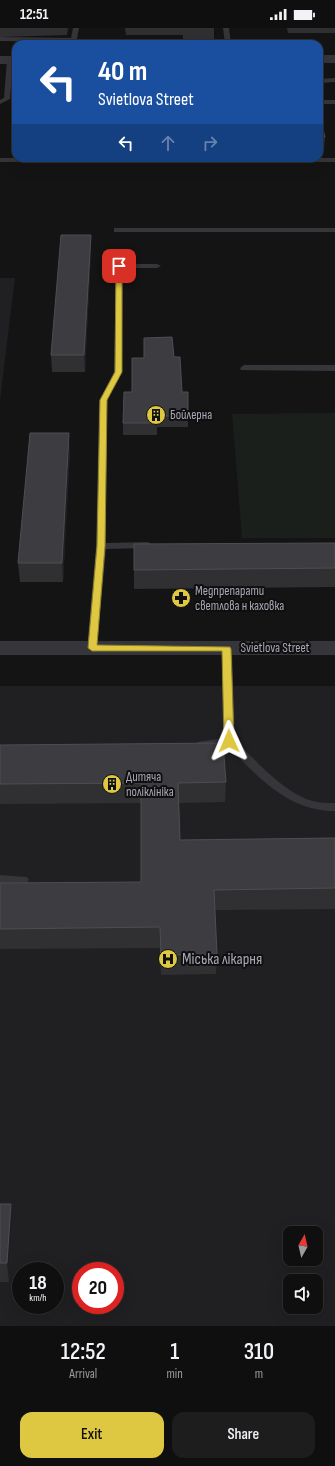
<!DOCTYPE html>
<meta charset="utf-8">
<style>
body{margin:0;font-family:"Sofia Sans Condensed",sans-serif;background:#1d1d1e;color:#f1f3f6;height:100vh;display:flex;flex-direction:column;font-size:15px;white-space:nowrap}
*{box-sizing:border-box;margin:0}
p{font-size:13px;color:#9b9c9f}
.icon{flex:none;width:22px;height:22px;fill:none;stroke:currentColor;stroke-width:2;stroke-linecap:round;stroke-linejoin:round}
.map{position:relative;height:1298px;overflow:hidden}
.side{display:flex;flex-direction:column;background:#0f0f10;flex:1}
.side>*{flex:none}
.guide{position:absolute;left:12px;top:12px;width:311px;height:122px;border-radius:12px;box-shadow:0 4px 16px #0002,0 0 0 1px #2f2f30;background:#1a4fa0;color:#fff;overflow:hidden}
.needle{width:26px;rotate:8deg}
.tools{position:absolute;left:283px;top:1198px;display:grid;gap:8px}
.tools a{display:grid;place-items:center;width:40px;height:40px;border-radius:8px;background:#0f0f10;box-shadow:0 4px 16px #0002,0 0 0 1px #2f2f30;font-size:20px}
.speed{position:absolute;left:12px;top:1234px;display:flex;gap:8px;font-size:20px;font-weight:700;text-align:center}
.speed>*{display:grid;place-content:center;width:52px;height:52px;border-radius:50%;background:#0f0f10;box-shadow:0 4px 16px #0002,0 0 0 1px #2f2f30;line-height:1}
.speed small{font-size:10px;font-weight:400}
.speed .limit{border:6px solid #d22;background:#fff;color:#111}
.pin{position:absolute;display:grid;place-items:center;width:34px;height:34px;color:#fff;margin:-17px;border-radius:8px;box-shadow:0 2px 6px #0006}
.me{position:absolute;width:44px;margin:-22px;rotate:359deg;stroke-linejoin:round;filter:drop-shadow(0 0 3px #0008)}
.turn{display:flex;align-items:center;gap:14px;height:84px;padding:0 20px;font-size:18px}
.turn .icon{width:52px;height:52px;stroke-width:2.5}
.turn b{display:block;font-size:28px;line-height:34px}
.lanes{display:flex;align-items:center;height:38px;padding:0 20px;background:#0003;justify-content:center;gap:20px;direction:ltr}
.lanes .off{opacity:.35}
.eta{display:flex;justify-content:space-evenly;align-items:center;height:68px;text-align:center}
.eta b{font-size:24px;font-weight:600;line-height:28px}
.button{display:flex;gap:8px;margin-top:auto;padding:8px 20px}
.button a{flex:1;height:46px;border-radius:12px;background:#dec842;color:#111;font-size:16px;font-weight:600;line-height:46px;text-align:center}
.button a+a{background:#1d1d1e;color:#f1f3f6}
.status{display:flex;justify-content:space-between;align-items:center;height:28px;padding:0 20px;background:#0f0f10;direction:ltr}
.status svg{height:11px;fill:currentColor}
.map>svg:first-child{display:block}
</style>
<div class="status"><b>12:51</b><svg viewBox="0 0 49 12"><path d="M0 12V9h3v3zM5 12V6h3v6zM10 12V3h3v9zM15 12V0h3v12zM26 1h20v11H26zM47 4h2v5h-2z"/></svg></div>
<div class="map">
<svg width="335" height="1298" viewBox="0 0 335 1298">
<rect width="100%" height="100%" fill="#141415"/>
<path fill="#202022" fill-rule="evenodd" d="M238,13H314L315,16H239Z
M0,250H15L0,372Z
M0,658H335V1298H0ZM290,1205H316V1231H290ZM21,1243H55V1277H21ZM81,1243H115V1277H81ZM290,1253H316V1279H290Z"/>
<path fill="#1a1f1c" d="M335,385V510H242L232,386Z"/>
<g fill="none" stroke-linecap="round" stroke-linejoin="round">
<path fill="#35353a" fill-rule="evenodd" d="M73,0H79L76,16H70L71,14L0,13V9L71,10Z
M223,0H229L231,16H225Z
M10,30L13,32L10,71L0,76V72L4,70L7,32Z
M335,50V54L319,55V51Z
M319,72H335V76H319Z
M0,130H335V134H0Z
M114,200H335V204H114Z
M116,236H157L161,238L157,240H123L122,344L107,373L106,515L148,514L153,517L148,520L106,521L97,620L92,623L87,620L96,518L99,373L114,344Z
M244,337H335V343L241,342L240,340Z
M227,618L232,621L235,712C255,732 285,766 313,773C320,775 328,775 335,775V783C287,783 258,748 226,717L202,721L198,720L196,717L198,714L223,710L222,621Z
M0,847L27,849L29,852L27,855L0,857Z"/>
<path fill="#35353a" fill-rule="evenodd" d="M319,27H335V35H319Z
M0,28H16V36H0Z
M0,613H335V627H0Z"/>
</g>
<path fill="#303033" d="M0,0H68L67,7L0,9Z
M125,0H214V12H183V7H126Z
M287,0H335V5H288Z
M319,86L325,109L324,124H319Z
M91,207V223L85,344H52L51,327Z
M174,329L188,388V399H157V407H123V395L132,364Z
M70,423L63,554H20L18,535Z
M335,515V559L134,561V542Z
M0,717L226,754L225,774L179,775L180,812L335,810V881L215,882L217,926L216,946L161,947L160,920L0,921V855L141,854V775L0,776Z
M0,1176L13,1195L9,1254H0Z"/>
<path fill="#1f1f21" d="M91,207V223L85,344L84,327Z
M69,405L70,423L63,554L62,535Z
M11,1176L13,1195L9,1254L7,1235Z"/>
<path fill="#3d3d41" stroke="#4d4e53" d="M319,86L325,109H319Z
M61,207H91L84,327H51Z
M172,309L174,329H180L182,364H188V388H157V395H123L124,364H132V330H144V310Z
M30,405H69L62,535H18Z
M335,515V540L134,542V516Z
M223,715L226,754L178,755L180,812L335,810V860L214,862L217,926L161,927L160,899L0,901V855L141,854V755L0,756V717Z
M0,1176H11L7,1235H0Z"/>
<path fill="#dec842" stroke="#90822b" d="M119,236L122,238V344L107,372L105,518L97,617L230,619L231,621L234,713L229,716L224,713L222,623H92L88,620L97,518L100,372L115,344L116,238Z"/>
<defs>
<symbol id="building-disc" viewBox="-11 -11 22 22"><circle r="9.5" fill="#dec842" stroke="#0f0f10"/><path d="M-4-6H4V6H1V3H-1V6H-4ZM-2.5-4.3h1.7v1.8h-1.7ZM.8-4.3h1.7v1.8H.8ZM-2.5-1h1.7V.8h-1.7ZM.8-1h1.7V.8H.8Z" fill="#111"/></symbol>
<symbol id="pharmacy-disc" viewBox="-11 -11 22 22"><circle r="9.5" fill="#dec842" stroke="#0f0f10"/><path d="M-2-6h4v4h4v4h-4v4h-4v-4h-4v-4h4Z" fill="#111"/></symbol>
<symbol id="hospital-disc" viewBox="-11 -11 22 22"><circle r="9.5" fill="#dec842" stroke="#0f0f10"/><path d="M-5-5h3v3.5h4V-5h3V5h-3V1.5h-4V5h-3Z" fill="#111"/></symbol>
</defs>
<g fill-rule="evenodd">
<use href="#building-disc" x="145" y="376" width="22" height="22"/>
<use href="#pharmacy-disc" x="170" y="559" width="22" height="22"/>
<use href="#building-disc" x="101" y="745" width="22" height="22"/>
<use href="#hospital-disc" x="157" y="920" width="22" height="22"/>
</g>
<g text-anchor="middle" dominant-baseline="central" stroke-width="4" stroke-linejoin="round" paint-order="stroke">
<g font-size="13" fill="#a7a8b4" stroke="#0f0f10" text-anchor="start">
<text x="170" y="387">Бойлерна</text>
<text x="195" y="563">Медпрепарати<tspan x="195" dy="15">светлова н каховка</tspan></text>
<text x="126" y="749">Дитяча<tspan x="126" dy="15">поліклініка</tspan></text>
</g>
<g font-size="13" fill="#a7a8b4" stroke="#0f0f10">
<text x="275" y="620">Svietlova Street</text>
</g>
<g font-size="16" fill="#a7a8b4" stroke="#0f0f10" text-anchor="start">
<text x="182" y="931">Міська лікарня</text>
</g>
</g>
</svg>
<div class="tools">
<a><svg class="needle" viewBox="-14 -14 28 28"><path d="M0-13l5 13h-10z" fill="#e53935"/><path d="M0 13l5-13h-10z" fill="#9b9c9f"/></svg></a>
<a><svg class="icon" aria-label="sound" viewBox="0 0 24 24"><path d="M4 9h4l5-4v14l-5-4H4zM17 9q2 3 0 6"/></svg></a>
</div>
<div class="speed"><div>18<small>km/h</small></div><div class="limit">20</div></div>
<div class="pin" style="left:119px;top:238px;background:#d93025"><svg class="icon" aria-label="arrive" viewBox="0 0 24 24"><path d="M6 21V4h12l-3 4 3 4H6"/></svg></div>
<svg class="me" style="left:229px;top:713px" viewBox="-20 -20 40 40"><path d="M0-17L14 15 0 8-14 15z" fill="#dec842" stroke="#fff" stroke-width="4"/></svg>
<div class="guide">
<div class="turn"><svg class="icon" aria-label="left" viewBox="0 0 24 24"><path d="M17 20v-9H6M10 6l-5 5 5 5"/></svg><div><b>40 m</b>Svietlova Street</div></div>
<div class="lanes"><svg class="icon" aria-label="left" viewBox="0 0 24 24"><path d="M17 20v-9H6M10 6l-5 5 5 5"/></svg><svg class="icon off" aria-label="ahead" viewBox="0 0 24 24"><path d="M12 20V5M6 11l6-6 6 6"/></svg><svg class="icon off" aria-label="right" viewBox="0 0 24 24"><path d="M7 20v-9h11M14 6l5 5-5 5"/></svg></div>
</div>
</div>
<section class="side">
<div class="eta">
<div><b>12:52</b><p>Arrival</p></div>
<div><b>1</b><p>min</p></div>
<div><b>310</b><p>m</p></div>
</div>
<div class="button"><a>Exit</a><a>Share</a></div>
</section>
